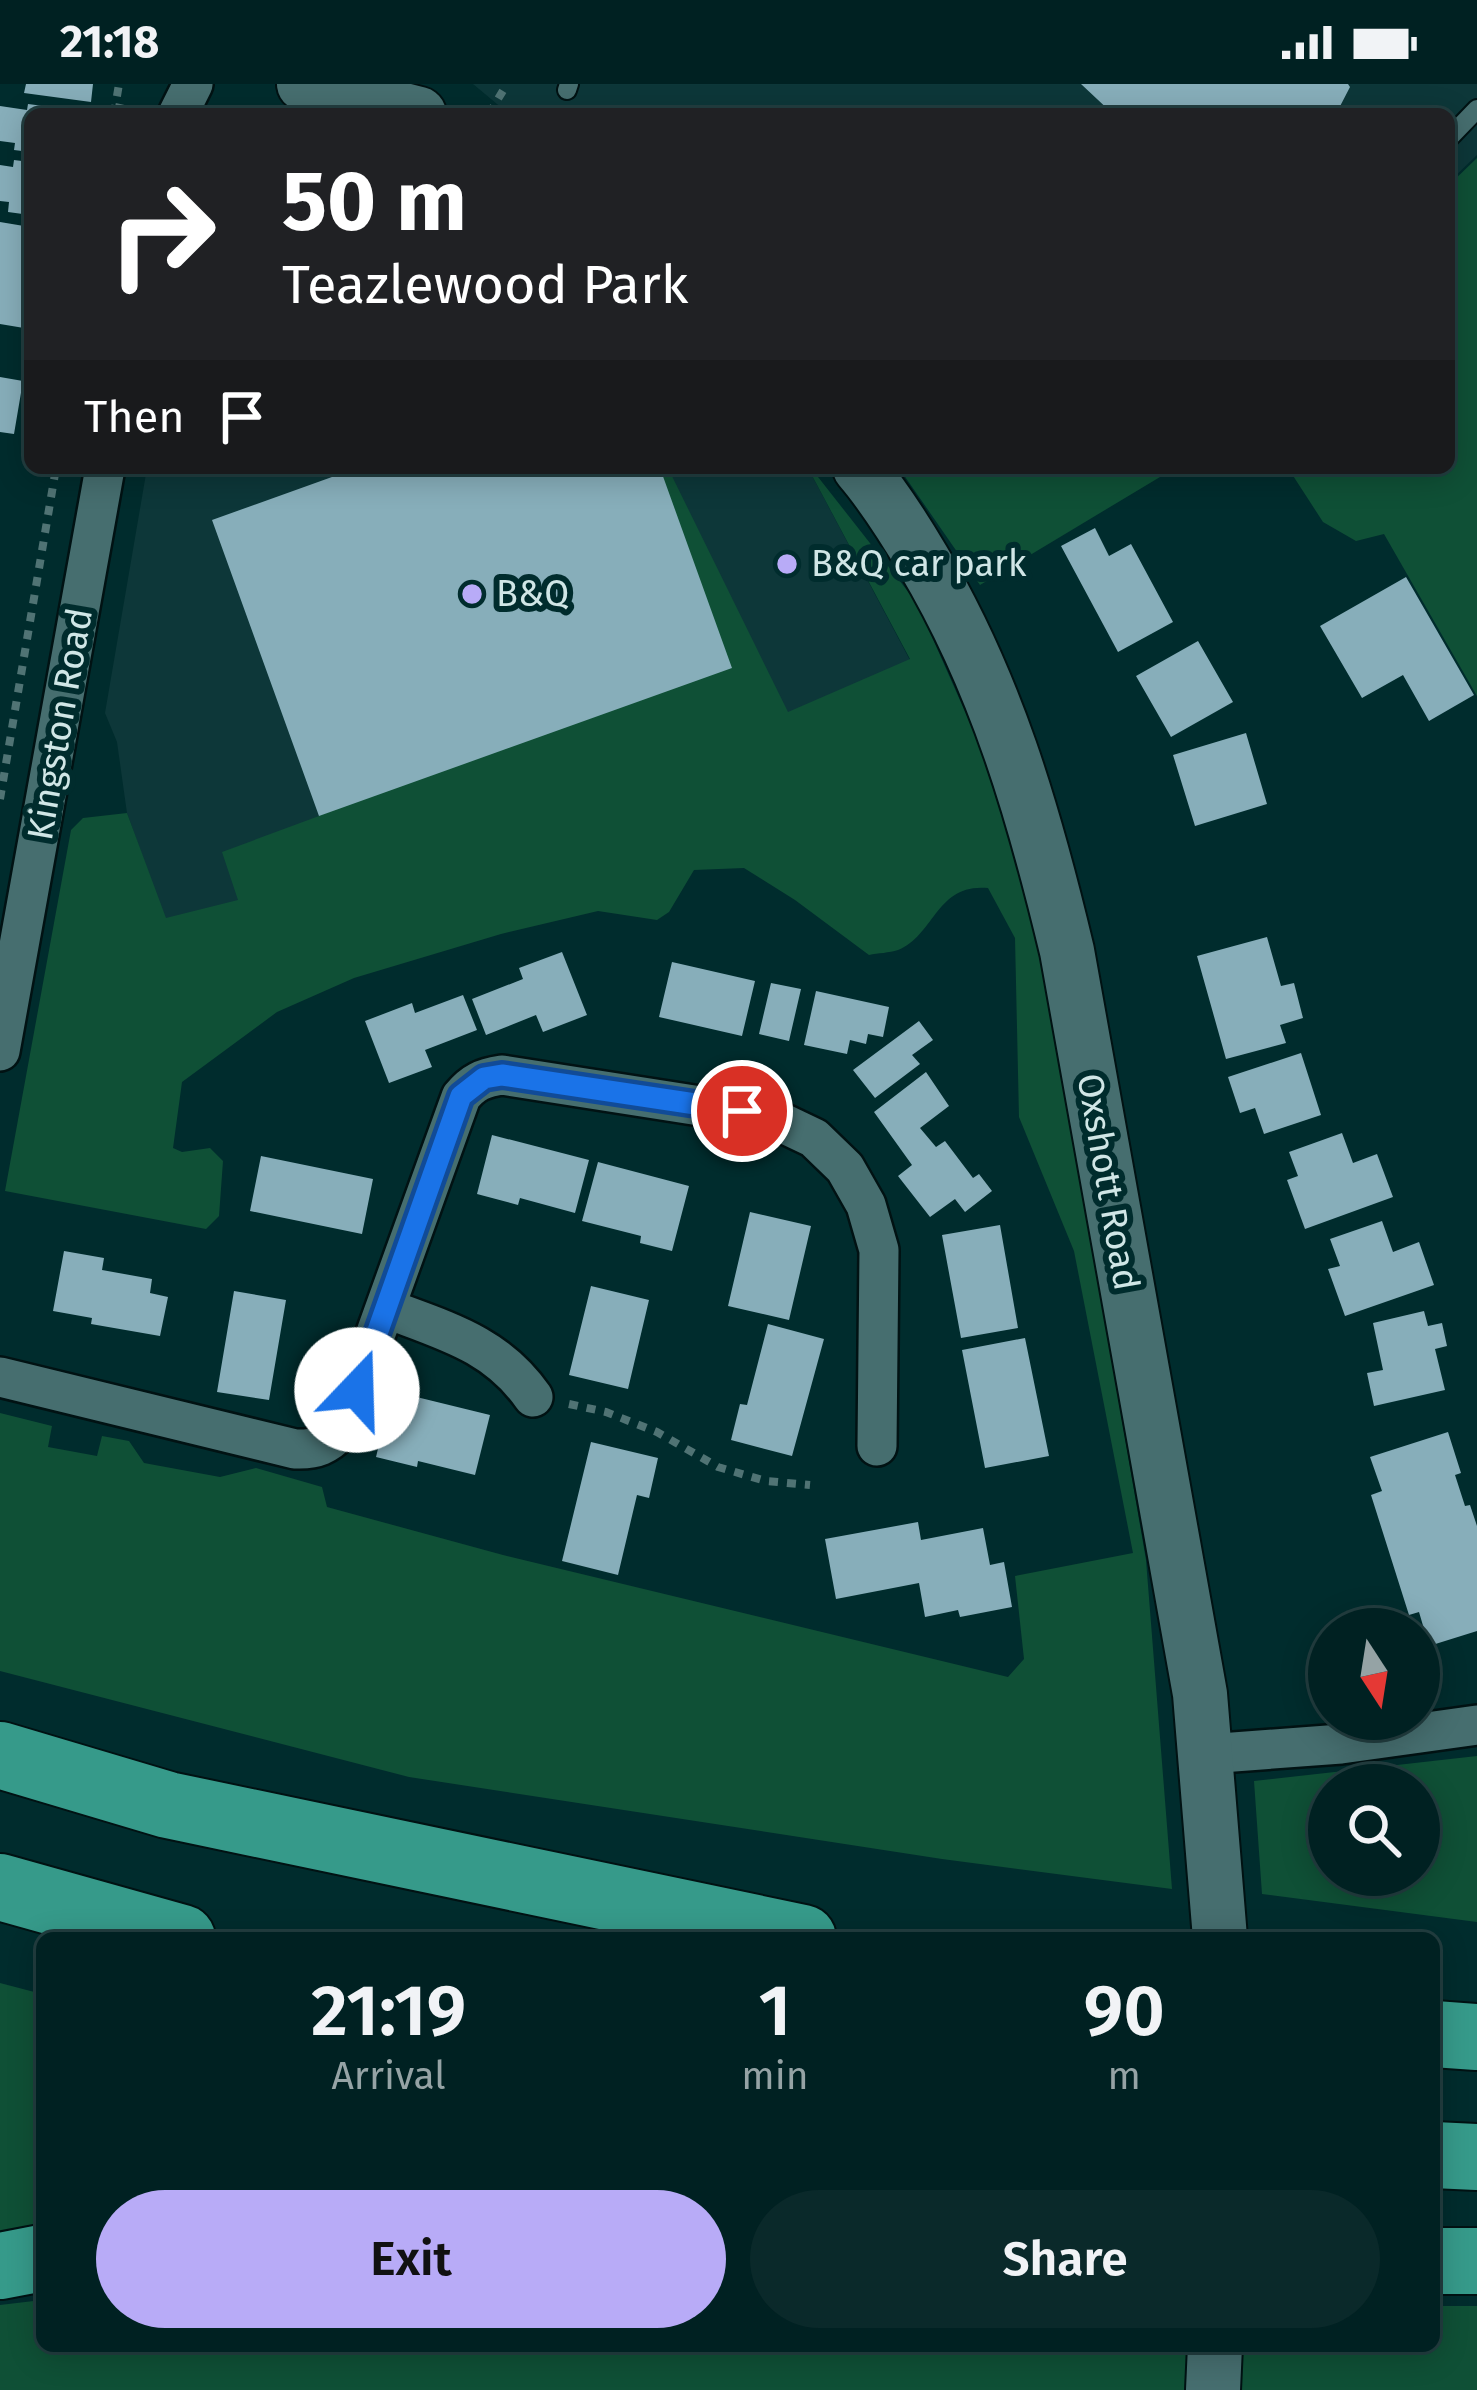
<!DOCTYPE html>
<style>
body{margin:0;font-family:"Fira Sans",sans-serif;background:#0a292a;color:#f1f3f6;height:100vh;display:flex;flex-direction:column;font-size:45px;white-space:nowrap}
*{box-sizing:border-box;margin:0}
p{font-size:39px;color:#95a3a5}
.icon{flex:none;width:66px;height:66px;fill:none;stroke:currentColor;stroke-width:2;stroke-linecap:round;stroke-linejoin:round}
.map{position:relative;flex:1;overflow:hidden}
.panel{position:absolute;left:36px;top:1848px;width:1404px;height:420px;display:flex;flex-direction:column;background:#002122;border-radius:18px;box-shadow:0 6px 30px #0003,0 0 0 3px #223e40}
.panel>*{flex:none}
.top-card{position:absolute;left:24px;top:24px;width:1431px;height:366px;border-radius:18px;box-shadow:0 6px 30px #0003,0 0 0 3px #223e40;background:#202124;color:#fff;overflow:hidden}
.needle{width:78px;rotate:168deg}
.buttons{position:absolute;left:1308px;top:1524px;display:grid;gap:24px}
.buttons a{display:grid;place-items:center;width:132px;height:132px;border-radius:50%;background:#002122;box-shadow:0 6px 30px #0003,0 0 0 3px #223e40;font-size:60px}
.pin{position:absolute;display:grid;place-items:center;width:102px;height:102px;color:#fff;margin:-51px;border:6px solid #fff;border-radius:50%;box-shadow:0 3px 12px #0007}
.me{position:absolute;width:132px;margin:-66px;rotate:21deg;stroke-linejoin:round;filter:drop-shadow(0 0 9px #0008)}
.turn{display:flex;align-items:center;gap:42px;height:252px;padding:0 60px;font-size:54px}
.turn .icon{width:156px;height:156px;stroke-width:2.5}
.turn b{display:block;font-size:84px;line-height:102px}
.then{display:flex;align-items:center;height:114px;padding:0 60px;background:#0003;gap:24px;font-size:45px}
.eta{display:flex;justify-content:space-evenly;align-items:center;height:204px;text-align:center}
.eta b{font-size:72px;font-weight:600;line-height:84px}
.action{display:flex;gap:24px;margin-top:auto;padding:24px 60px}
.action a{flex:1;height:138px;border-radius:72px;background:#b8abf7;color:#111;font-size:48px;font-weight:600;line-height:138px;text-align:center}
.action a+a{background:#0a292a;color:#f1f3f6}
.status{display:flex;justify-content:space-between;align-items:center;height:84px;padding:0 60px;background:#002122;direction:ltr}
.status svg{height:33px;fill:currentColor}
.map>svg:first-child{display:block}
</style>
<div class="status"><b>21:18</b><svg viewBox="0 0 49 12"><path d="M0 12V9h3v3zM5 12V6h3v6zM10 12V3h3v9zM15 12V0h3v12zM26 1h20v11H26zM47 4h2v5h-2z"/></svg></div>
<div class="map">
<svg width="1477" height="2306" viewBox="0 0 1477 2306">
<rect width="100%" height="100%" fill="#002c2d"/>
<path fill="#0d3739" d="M473,0H1477V71L1449,98V30H509Z
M147,384H808L921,597L365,808L165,835L127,729L117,658L105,629Z"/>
<path fill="#0f5036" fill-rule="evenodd" d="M1477,74V612L1384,450L1356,457L1323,438L1288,384H1449V101Z
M660,384H668L788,628L910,575L808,384H811L917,519L978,657L1038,848L1146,1476L1172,1805L942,1775L409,1693L0,1587V1329L52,1342L48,1363L97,1372L102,1352L129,1357L144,1379L220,1393L256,1384L322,1403L327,1423L503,1471L1008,1593L1024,1575L1015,1492L1133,1469L1074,1167L1019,1033L1015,854L988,804C936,799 935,851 898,866C889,869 878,869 869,871L795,816L744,784L694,786L669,828L657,836L598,827L501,850L354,894L277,928L182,998L173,1064L182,1068L210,1064L223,1077L219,1132L206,1145L5,1107L71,746L83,734L127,729L166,834L238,816L222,768L319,732Z
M899,384H1175L980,501Z
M1477,1672V1838L1262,1810L1254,1697ZM1329,1701H1419V1791H1329Z
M0,1899L42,1910V2148L0,2151Z
M42,2216V2262H1434V2222H1477V2306H0V2221Z"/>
<path fill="#87aeba" d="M26,0H93L91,18L24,9Z
M1081,0H1348L1350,3L1336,30H1113Z
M28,20L82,27V30H30V68L14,66L15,59L0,57V22L27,26Z
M14,76L30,78V131L8,128L9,118L0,117V81L13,83Z
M0,138L30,143V245L0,240Z
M0,293L23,297L14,350L0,348Z
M357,384H660L732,584L319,732L212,436Z
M1095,444L1109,472L1131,460L1173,538L1118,568L1061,462Z
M1406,493L1474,611L1429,637L1403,591L1362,614L1320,542Z
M1198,557L1233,618L1171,653L1136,592Z
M1246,649L1267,720L1195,742L1173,671Z
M1267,853L1281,902L1294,899L1303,934L1280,941L1286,959L1226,975L1197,872Z
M562,868L587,931L543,948L536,931L486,951L472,915L523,895L519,884Z
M672,878L755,897L742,952L659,933Z
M771,899L801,905L789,957L759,950Z
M816,907L889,923L883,953L868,950L866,960L850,956L847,970L804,961Z
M463,911L477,946L425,966L432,983L389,999L365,937L412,919L415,929Z
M919,937L933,956L912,971L920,980L875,1014L853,986Z
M1301,969L1321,1031L1264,1050L1255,1024L1240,1029L1228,993Z
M926,988L949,1022L920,1044L936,1063L945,1057L973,1094L979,1090L992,1107L965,1128L955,1115L930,1133L898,1092L912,1081L874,1028Z
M1342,1049L1353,1079L1377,1070L1393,1113L1305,1145L1287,1096L1298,1092L1289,1068Z
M492,1051L589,1076L575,1129L520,1114L518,1121L477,1110Z
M261,1072L373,1095L362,1150L250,1127Z
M598,1078L689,1102L672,1167L640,1159L641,1152L582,1137Z
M750,1128L811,1142L789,1236L728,1222Z
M1382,1137L1393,1168L1419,1158L1434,1201L1345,1232L1328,1185L1340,1182L1330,1155Z
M1000,1141L1018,1244L961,1254L942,1151Z
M64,1167L104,1174L102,1186L152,1195L150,1209L168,1213L160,1252L91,1240L92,1234L53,1227Z
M591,1202L649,1216L628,1305L569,1291Z
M234,1207L286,1216L269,1316L217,1308Z
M1424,1227L1428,1242L1442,1239L1447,1262L1435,1265L1445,1306L1374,1322L1367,1289L1383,1286L1373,1239Z
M768,1240L824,1255L792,1372L731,1356L740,1320L747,1321Z
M1025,1254L1049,1372L985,1384L962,1266Z
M392,1307L490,1331L475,1391L418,1377L417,1383L376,1373Z
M1448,1348L1461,1389L1455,1391L1465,1422L1470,1421L1477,1442V1547L1429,1562L1419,1528L1409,1531L1371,1411L1382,1407L1370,1373Z
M591,1358L658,1374L649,1414L637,1411L618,1491L562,1477Z
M918,1438L921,1456L983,1444L990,1481L1004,1478L1012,1523L960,1533L958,1526L925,1533L919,1499L836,1515L825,1455Z"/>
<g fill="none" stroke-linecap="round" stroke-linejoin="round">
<defs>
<path id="lane" d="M567,6L569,0
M1449,54L1477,25"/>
<path id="street" d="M178,30L193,0
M0,967L105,384
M388,1225C446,1247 496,1260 533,1313
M0,1293L295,1365C316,1366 327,1361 341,1346L461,1013C473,998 483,994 502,991L770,1033L814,1054L845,1084L866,1121L879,1166L877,1362
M1207,1670L1341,1660L1477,1641"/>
<path id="secondary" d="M304,0L419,30
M860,384C884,412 904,444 923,476C996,598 1034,729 1067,867L1200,1610L1220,1854
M1213,2306L1215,2262"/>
<path id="highway" d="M0,1671L168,1721L803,1854
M0,1803L182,1854
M1434,1950L1477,1953
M1434,2071L1477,2073
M1434,2177H1477
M0,2182L42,2174"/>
</defs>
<use href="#lane" stroke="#011213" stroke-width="22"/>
<use href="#street" stroke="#011213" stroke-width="44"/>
<use href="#secondary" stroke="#011213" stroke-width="58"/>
<use href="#highway" stroke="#011213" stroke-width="70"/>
<path stroke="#507374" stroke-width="8" stroke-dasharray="9 9" stroke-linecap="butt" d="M115,23L143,29
M114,30L119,0
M489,30L507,0
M0,715L56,384
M569,1320L606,1328L657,1348L718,1383L766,1397L810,1401"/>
<use href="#lane" stroke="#466e6f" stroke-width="18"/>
<use href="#street" stroke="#466e6f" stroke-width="39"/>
<use href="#secondary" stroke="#466e6f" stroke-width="54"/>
<use href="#highway" stroke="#369a8a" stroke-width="66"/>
</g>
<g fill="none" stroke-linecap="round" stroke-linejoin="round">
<defs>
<path id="route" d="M357,1306L461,1012L484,994L502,991L742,1027"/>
</defs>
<use href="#route" stroke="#114b97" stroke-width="30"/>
<use href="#route" stroke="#1a73e8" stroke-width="21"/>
</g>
<g fill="#b8abf7" stroke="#002c2d" stroke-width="4.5">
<circle cx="787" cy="480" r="12"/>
<circle cx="472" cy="510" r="12"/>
</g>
<g text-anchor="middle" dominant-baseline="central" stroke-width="12" stroke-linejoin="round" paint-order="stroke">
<g font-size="36" fill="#d0e6e6" stroke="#002c2d" text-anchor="start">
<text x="811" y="480">B&amp;Q car park</text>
<text x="496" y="510">B&amp;Q</text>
</g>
<g font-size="36" fill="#d0e6e6" stroke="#002c2d">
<text transform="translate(60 640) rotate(-80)">Kingston Road</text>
<text transform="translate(1108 1098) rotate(80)">Oxshott Road</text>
</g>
</g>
</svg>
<div class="buttons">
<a><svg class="needle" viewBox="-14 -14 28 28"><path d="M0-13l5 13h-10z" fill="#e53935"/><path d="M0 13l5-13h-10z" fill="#95a3a5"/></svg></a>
<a><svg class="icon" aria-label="search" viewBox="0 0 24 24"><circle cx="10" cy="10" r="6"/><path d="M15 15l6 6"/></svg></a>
</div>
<div class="pin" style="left:742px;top:1027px;background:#d93025"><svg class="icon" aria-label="arrive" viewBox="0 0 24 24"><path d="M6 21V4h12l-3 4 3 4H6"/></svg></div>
<svg class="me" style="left:357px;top:1306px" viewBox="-20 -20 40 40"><circle r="19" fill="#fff"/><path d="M0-13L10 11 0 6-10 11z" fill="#1a73e8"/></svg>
<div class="top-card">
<div class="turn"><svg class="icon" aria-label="right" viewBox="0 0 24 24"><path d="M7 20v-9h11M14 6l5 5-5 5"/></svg><div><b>50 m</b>Teazlewood Park</div></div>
<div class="then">Then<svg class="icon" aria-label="arrive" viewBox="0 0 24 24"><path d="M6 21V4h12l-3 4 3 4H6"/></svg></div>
</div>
<section class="panel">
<div class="eta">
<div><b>21:19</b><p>Arrival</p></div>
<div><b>1</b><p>min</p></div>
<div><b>90</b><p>m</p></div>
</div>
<div class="action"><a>Exit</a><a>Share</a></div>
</section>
</div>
